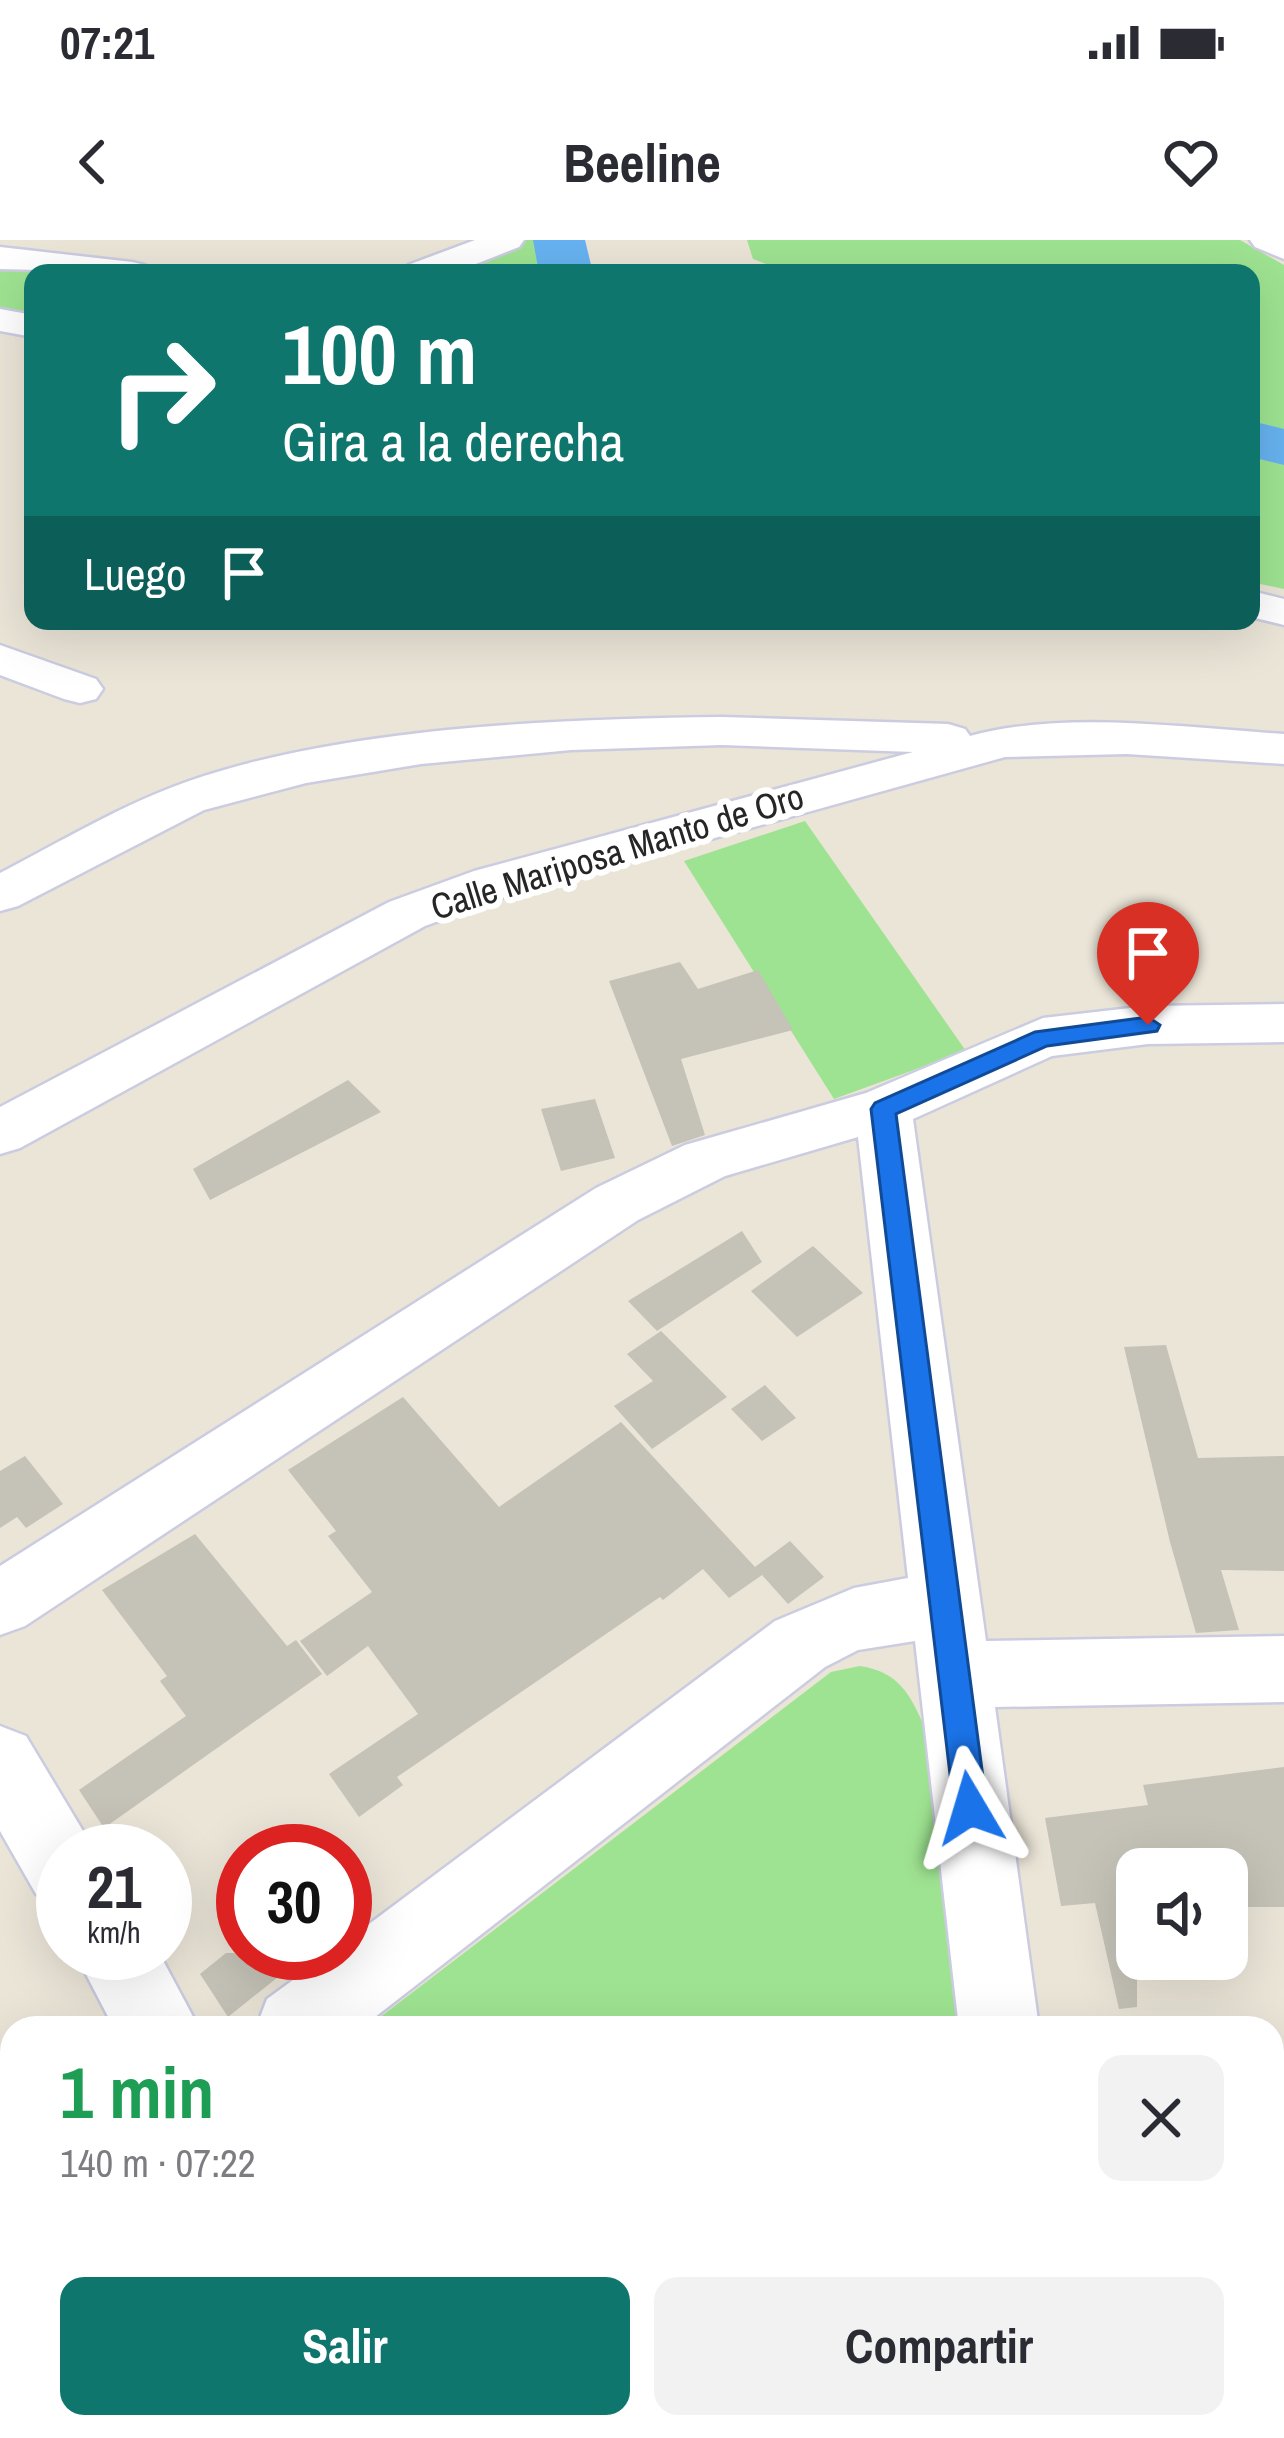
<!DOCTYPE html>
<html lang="es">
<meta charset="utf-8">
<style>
body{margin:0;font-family:"Archivo Narrow",sans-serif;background:#f2f2f3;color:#2b2b33;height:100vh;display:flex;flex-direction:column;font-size:45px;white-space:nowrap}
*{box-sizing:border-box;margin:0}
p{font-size:39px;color:#7c7c81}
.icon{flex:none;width:66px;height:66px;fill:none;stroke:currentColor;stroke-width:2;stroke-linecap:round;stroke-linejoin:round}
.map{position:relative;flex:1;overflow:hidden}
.drawer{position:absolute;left:0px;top:1776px;width:1284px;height:423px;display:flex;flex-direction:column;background:#fff;border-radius:36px 36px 0 0;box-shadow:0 12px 48px #0002}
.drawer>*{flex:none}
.top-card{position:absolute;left:24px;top:24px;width:1236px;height:366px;border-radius:24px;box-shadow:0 12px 48px #0002;background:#0f766e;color:#fff;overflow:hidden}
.fabs{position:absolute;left:1116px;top:1608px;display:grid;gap:24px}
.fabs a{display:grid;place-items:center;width:132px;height:132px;border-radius:24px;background:#fff;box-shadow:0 12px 48px #0002;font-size:60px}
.speed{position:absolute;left:36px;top:1584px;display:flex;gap:24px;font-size:60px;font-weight:700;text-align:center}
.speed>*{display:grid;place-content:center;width:156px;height:156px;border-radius:50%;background:#fff;box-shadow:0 12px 48px #0002;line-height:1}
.speed small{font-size:30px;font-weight:400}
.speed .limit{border:18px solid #d22;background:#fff;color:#111}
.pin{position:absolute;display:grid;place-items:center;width:102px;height:102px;color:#fff;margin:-123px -51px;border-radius:50% 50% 50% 0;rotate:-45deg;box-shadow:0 0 12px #0007}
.pin .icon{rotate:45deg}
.me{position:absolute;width:132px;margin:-66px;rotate:353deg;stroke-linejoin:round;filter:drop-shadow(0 0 9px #0008)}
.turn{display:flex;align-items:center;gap:42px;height:252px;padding:0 60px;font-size:54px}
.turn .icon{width:156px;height:156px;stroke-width:2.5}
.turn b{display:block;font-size:84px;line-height:102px}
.then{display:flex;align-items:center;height:114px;padding:0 60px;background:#0003;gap:24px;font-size:45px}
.round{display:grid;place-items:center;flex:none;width:126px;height:126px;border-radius:24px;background:#f2f2f3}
.summary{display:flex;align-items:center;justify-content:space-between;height:204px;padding:0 60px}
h1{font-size:72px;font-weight:800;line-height:90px;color:#1e9e55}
.button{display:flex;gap:24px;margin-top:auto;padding:24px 60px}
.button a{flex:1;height:138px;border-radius:24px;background:#0f766e;color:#fff;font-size:48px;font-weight:800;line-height:138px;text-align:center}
.button a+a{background:#f2f2f3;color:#2b2b33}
.status{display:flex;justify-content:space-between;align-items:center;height:84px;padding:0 60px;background:#fff;direction:ltr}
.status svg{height:33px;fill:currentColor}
header{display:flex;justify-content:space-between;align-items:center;height:156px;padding:0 60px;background:#fff;font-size:54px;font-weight:800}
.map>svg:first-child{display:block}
</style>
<div class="status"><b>07:21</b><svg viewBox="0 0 49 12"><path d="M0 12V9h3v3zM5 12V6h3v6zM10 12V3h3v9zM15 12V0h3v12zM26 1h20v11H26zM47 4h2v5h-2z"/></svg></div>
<header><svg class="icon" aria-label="back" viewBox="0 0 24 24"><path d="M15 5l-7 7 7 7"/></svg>Beeline<svg class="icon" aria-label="heart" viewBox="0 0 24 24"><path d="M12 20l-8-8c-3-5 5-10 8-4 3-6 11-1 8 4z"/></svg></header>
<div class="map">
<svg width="1284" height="2198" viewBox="0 0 1284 2198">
<rect width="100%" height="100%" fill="#eae5d7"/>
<path fill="#9ee391" d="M497,0H554L563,33H439Z
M747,0H1240L1284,25V349L1251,342V33H789L753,19Z
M0,26L84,33H33V75L0,69Z
M805,581L966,811L834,859L684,621Z
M860,1426C899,1432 910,1454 925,1488L962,1788H366L831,1432Z
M151,2187H1010L1012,2198H165Z"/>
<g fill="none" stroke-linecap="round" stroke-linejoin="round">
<path fill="#66b2f0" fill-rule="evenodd" d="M533,0H585L593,33H539Z
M1251,181L1284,189V225L1251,217Z"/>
</g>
<path fill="#c5c2b7" d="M680,722L698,749L758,730L793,790L681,819L705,895L672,906L609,741Z
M348,840L381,872L210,960L193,929Z
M595,859L615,918L561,931L541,869Z
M742,991L762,1022L657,1091L628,1061Z
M813,1006L863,1053L797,1097L751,1051Z
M661,1091L727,1157L652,1209L614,1166L653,1141L627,1114Z
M1166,1105L1198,1218L1284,1216V1331L1221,1330L1239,1390L1196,1393L1170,1302L1124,1107Z
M765,1145L796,1178L762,1201L731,1169Z
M403,1157L499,1267L621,1182L755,1327L790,1301L824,1337L788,1364L762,1335L729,1358L703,1329L663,1360L660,1357L397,1537L403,1545L359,1577L329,1534L418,1474L368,1406L327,1436L300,1401L372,1352L328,1296L336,1291L288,1230Z
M25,1216L63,1264L26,1288L17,1277L0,1288V1231Z
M195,1294L287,1406L296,1400L322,1434L104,1588L79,1550L186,1476L160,1441L167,1436L102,1350Z
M1284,1527V1667H1227V1629H1137V1767L1119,1769L1095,1663L1061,1666L1045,1578L1148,1565L1143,1545Z
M226,1713H308L228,1777L200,1734Z"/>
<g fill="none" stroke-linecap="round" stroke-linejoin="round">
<defs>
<path id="minor" d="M475,0H524L519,7L453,33H403L408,25Z
M1250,0H1284V19L1255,7Z
M0,7L132,22L145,25L150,33L0,29Z
M0,69L33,75V97L0,91Z
M1251,351L1284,359V385L1251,377Z
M0,405L96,439L103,449L96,459L80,463L64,459L0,435Z
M722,477L948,484L965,489L970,496C1065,470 1186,488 1284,494V524L1127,514L1005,517L510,655L425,686L20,908L0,914V867L389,662L474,631L913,512L722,505L571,510L421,524L306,543L204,570L18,666L0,671V633C62,601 123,564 189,541C346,487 556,479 722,477Z
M1284,764V802L1148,804L1052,816L913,879L986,1401L1284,1396V1462L995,1467L1039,1788H959L915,1401L858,1410L825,1427L361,1788H256L267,1759L330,1713H345V1702L775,1381L854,1348L908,1338L858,897L725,936L638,980L25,1386L0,1395V1326L596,948L685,905L866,853L1043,778L1148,766Z
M0,1486L26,1496L95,1611H63V1665L36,1654L0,1591Z
M75,1713H159L199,1788H114Z
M12,1966V2056L0,2061V1971Z
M0,2082L12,2087V2187L0,2182Z
M14,2187H113L118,2198H18Z
M1006,2187H1096L1098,2198H1006Z"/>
</defs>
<use href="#minor" stroke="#cccce1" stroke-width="5"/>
<use href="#minor" fill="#fff" fill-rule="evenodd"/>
</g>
<path fill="#1a73e8" stroke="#114b97" stroke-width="3" d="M1148,777L1160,785L1157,791L1047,806L896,874L987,1568L982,1579L970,1583L959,1579L954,1568L871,869L875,863L1035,792Z"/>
<g text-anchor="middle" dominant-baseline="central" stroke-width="12" stroke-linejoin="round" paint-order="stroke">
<g font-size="36" fill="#262626" stroke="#fff">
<text transform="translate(617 611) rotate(-17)">Calle Mariposa Manto de Oro</text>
</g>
</g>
</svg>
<div class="fabs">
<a><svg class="icon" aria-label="sound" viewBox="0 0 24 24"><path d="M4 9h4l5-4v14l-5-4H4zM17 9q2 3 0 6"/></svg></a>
</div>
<div class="speed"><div>21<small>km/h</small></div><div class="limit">30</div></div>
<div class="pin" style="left:1148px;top:785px;background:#d93025"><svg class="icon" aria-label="arrive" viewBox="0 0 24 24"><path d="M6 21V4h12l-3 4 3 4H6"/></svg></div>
<svg class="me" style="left:970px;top:1568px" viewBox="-20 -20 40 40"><path d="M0-17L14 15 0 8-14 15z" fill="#1a73e8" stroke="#fff" stroke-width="4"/></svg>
<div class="top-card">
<div class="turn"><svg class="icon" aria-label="right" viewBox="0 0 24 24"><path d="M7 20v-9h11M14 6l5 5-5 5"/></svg><div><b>100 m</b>Gira a la derecha</div></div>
<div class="then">Luego<svg class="icon" aria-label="arrive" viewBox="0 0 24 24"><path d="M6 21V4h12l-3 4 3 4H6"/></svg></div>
</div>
<section class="drawer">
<div class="summary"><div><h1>1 min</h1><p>140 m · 07:22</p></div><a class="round"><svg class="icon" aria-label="close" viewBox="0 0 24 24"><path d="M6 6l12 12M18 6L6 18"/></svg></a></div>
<div class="button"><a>Salir</a><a>Compartir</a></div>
</section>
</div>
